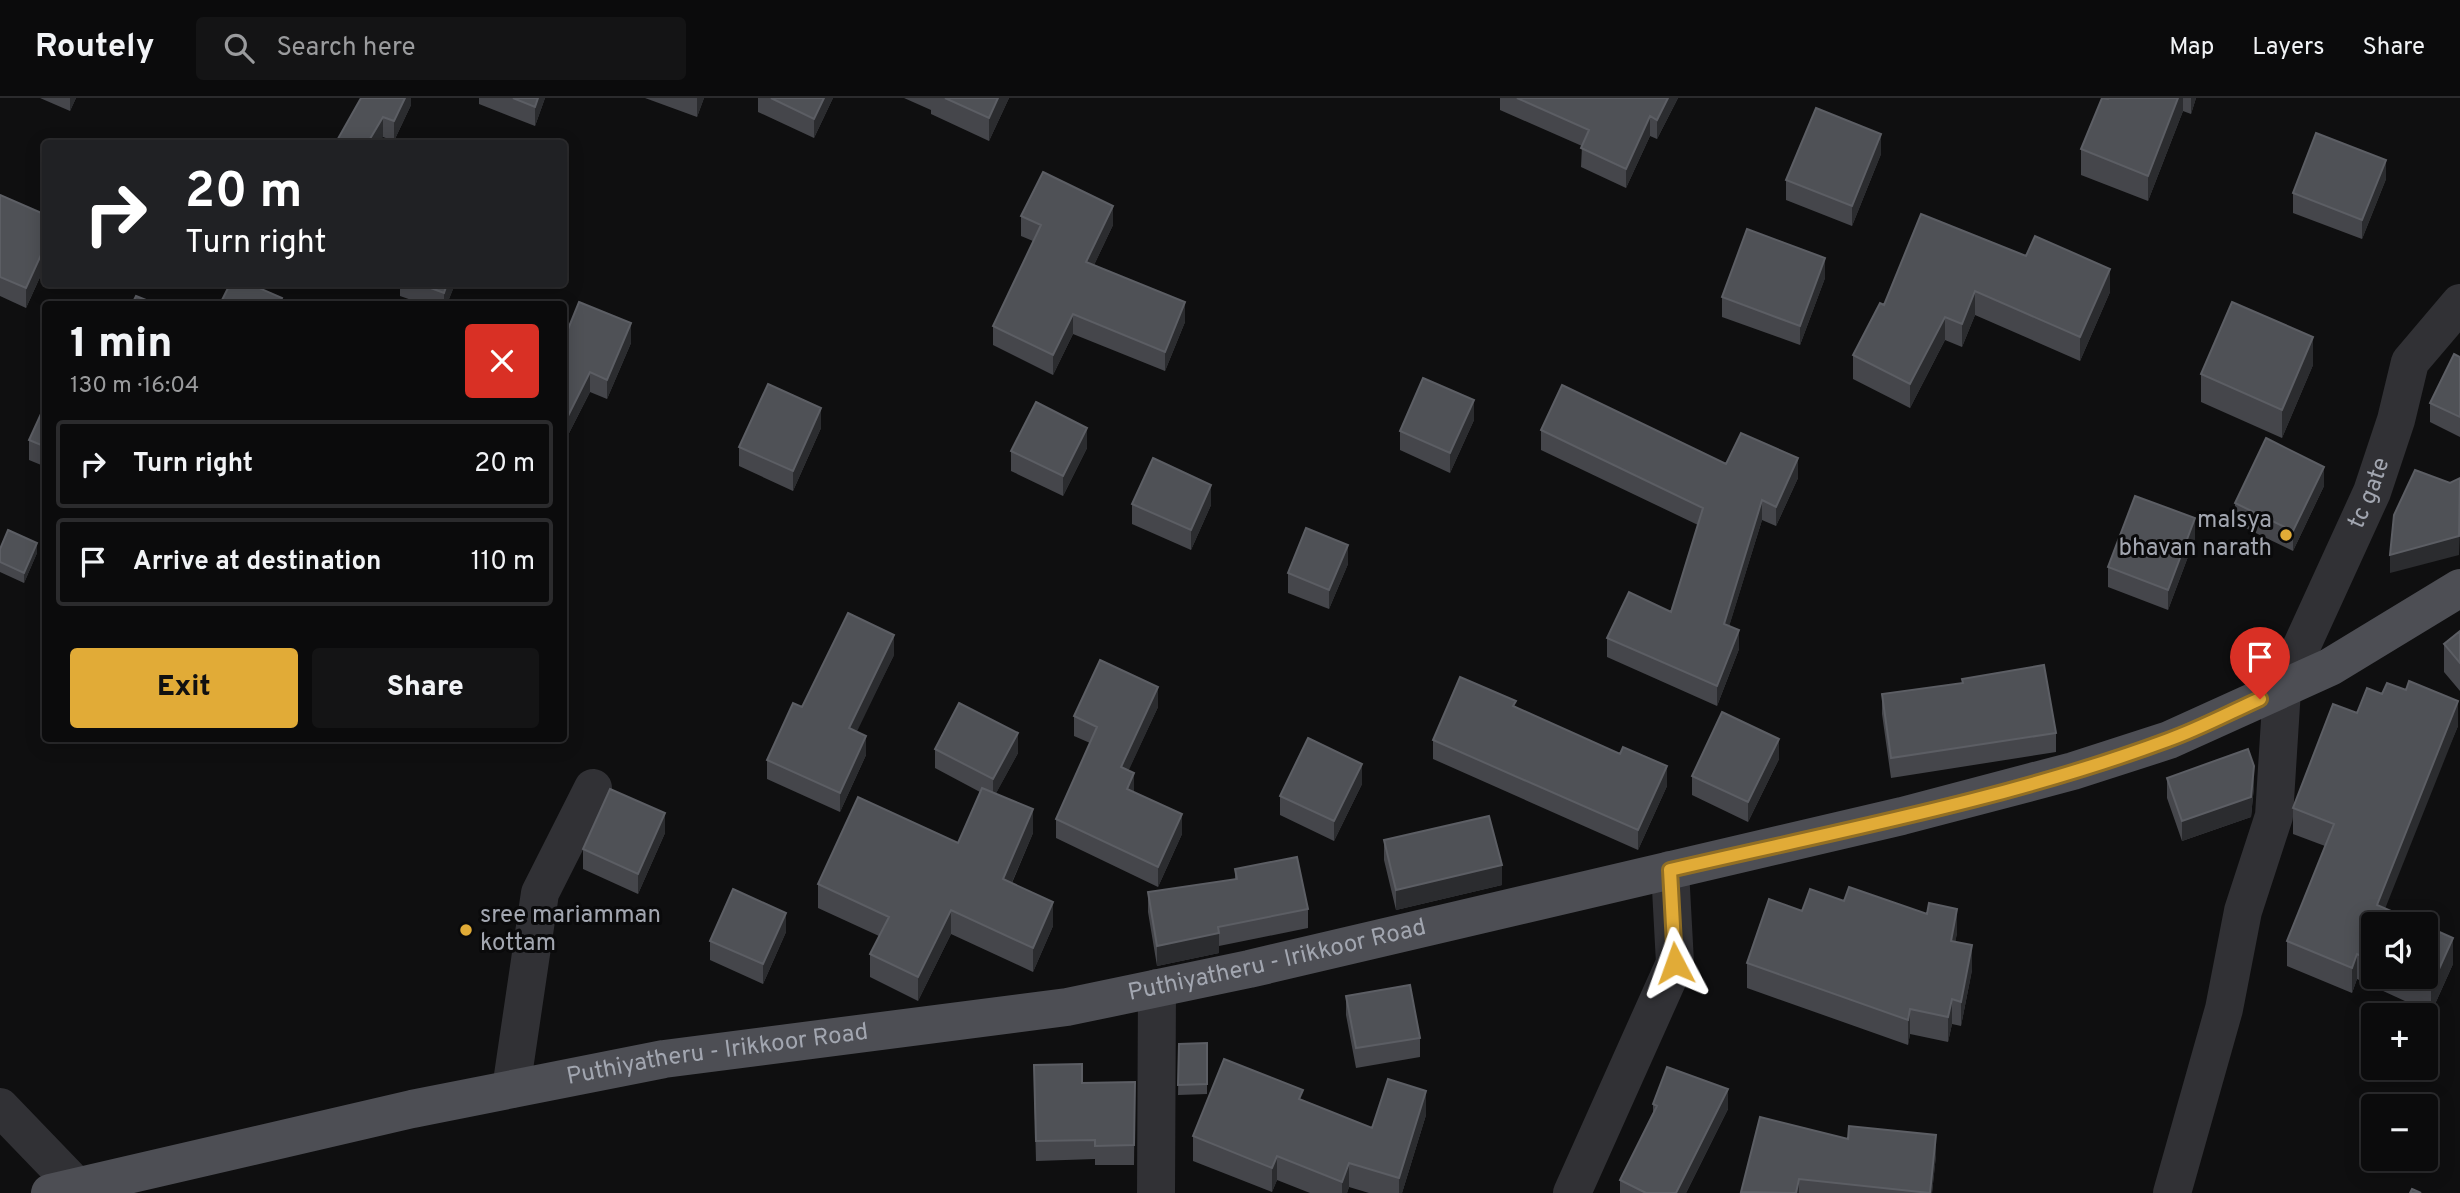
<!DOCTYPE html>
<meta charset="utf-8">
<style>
body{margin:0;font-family:Overpass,sans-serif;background:#141415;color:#f1f3f6;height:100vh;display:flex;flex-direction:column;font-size:26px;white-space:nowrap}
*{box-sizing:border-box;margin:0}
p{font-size:23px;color:#9a9b9d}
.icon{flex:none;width:38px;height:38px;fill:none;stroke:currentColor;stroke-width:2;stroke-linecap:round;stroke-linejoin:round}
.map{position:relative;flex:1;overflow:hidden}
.panel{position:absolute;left:42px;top:203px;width:525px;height:441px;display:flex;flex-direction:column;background:#0b0b0c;border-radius:7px;box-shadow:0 4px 18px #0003,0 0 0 2px #2b2b2d}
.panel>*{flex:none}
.hud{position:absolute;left:42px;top:42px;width:525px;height:147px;border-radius:7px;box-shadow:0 4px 18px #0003,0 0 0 2px #2b2b2d;background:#202124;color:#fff;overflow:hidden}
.buttons{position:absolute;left:2361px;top:814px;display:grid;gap:14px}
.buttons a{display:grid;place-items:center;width:77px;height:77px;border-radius:7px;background:#0b0b0c;box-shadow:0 4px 18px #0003,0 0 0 2px #2b2b2d;font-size:35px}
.pin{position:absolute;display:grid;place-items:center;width:60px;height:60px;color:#fff;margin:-72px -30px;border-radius:50% 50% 50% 0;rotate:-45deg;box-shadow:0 0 7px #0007}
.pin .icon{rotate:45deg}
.me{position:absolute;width:77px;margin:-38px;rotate:356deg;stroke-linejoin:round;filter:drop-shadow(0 0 5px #0008)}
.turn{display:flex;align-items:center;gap:24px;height:147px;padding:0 28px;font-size:32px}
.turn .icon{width:91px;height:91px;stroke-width:2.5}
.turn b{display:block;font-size:49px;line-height:60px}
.round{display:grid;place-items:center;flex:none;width:74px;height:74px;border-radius:7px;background:#141415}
.head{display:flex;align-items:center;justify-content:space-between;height:119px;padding:0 28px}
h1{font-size:42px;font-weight:800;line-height:52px}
.primary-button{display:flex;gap:14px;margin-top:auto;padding:14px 28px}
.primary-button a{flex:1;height:80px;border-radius:7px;background:#e1ab37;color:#111;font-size:28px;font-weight:800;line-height:80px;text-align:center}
.primary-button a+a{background:#141415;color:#f1f3f6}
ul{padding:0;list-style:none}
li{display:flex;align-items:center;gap:21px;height:88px;margin:0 14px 10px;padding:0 14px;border:4px solid #2b2b2d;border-radius:7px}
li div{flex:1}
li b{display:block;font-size:26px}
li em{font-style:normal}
header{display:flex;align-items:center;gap:42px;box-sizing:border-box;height:98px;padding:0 35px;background:#0b0b0c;border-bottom:2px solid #2b2b2d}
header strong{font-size:33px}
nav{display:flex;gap:38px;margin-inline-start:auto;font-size:24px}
.search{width:490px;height:63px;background:#141415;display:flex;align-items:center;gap:18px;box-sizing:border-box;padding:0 24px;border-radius:7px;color:#9a9b9d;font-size:26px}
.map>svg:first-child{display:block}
</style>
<header>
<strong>Routely</strong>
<div class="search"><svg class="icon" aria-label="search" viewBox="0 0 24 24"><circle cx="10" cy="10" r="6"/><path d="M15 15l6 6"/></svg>Search here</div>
<nav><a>Map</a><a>Layers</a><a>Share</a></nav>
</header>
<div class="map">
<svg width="2460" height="1095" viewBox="0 0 2460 1095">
<rect width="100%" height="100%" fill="#0f0f10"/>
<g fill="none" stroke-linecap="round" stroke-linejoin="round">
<g stroke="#313135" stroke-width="38">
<path d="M511,991L540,795L593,690"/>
<path d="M0,1009L77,1089"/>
<path d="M1156,1095L1157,890"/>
<path d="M1572,1095L1675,865L1670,772"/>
<path id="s1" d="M2172,1095L2224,911L2243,813L2274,718L2282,591L2372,394L2396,322L2410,264L2460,205"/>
</g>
<path stroke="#4d4e54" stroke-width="38" id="s2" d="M50,1095L412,1011L664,961L1067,909L1249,871L1902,718L2073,673L2169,642L2330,569L2460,490"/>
</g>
<path fill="#45464b" d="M40,0H76L70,13Z
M411,0V7L394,43L383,39L335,46Z
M479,0H545L535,28L479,6Z
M645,0H704L697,19Z
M758,0H833L814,40L758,14Z
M904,0H1009L989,43L931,16V12Z
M1500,0H1678L1657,41L1650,38L1626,90L1581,69L1582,48L1500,12Z
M2109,0H2196L2191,16L2183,13L2148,103L2081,77V51Z
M1881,56L1852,128L1786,102V82Z
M2386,81L2362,141L2293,115V95Z
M0,97L46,117V166L26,210L0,198Z
M1921,116L2110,194L2080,263L1975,217L1962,249L1945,242L1910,310L1853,281V257L1884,207Z
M1021,118L1113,127L1094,167L1185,224L1165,273L1073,236L1053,277L993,247V228L1033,143L1021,138Z
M1825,180L1800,247L1722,219V199Z
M400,186H455L447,206H423L400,198Z
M564,241L631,245L607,301L590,294L564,345Z
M2460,259V339L2430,324V305Z
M2313,267L2282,340L2201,304V276Z
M46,305V369L29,362V342Z
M1474,322L1450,375L1400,352V333Z
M821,330L793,393L739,368V349Z
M1541,332L1798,380L1776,428L1762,422L1729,528L1739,551L1717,608L1607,559V540L1671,514L1698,427L1541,352Z
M1087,350L1063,398L1011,373V353Z
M2324,388L2293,453L2235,425V405Z
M1132,406L1211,407L1191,452L1132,426Z
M2195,440L2168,512L2108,489V469Z
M0,451L37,455L24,485L0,474Z
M1348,466L1329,511L1288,495V475Z
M2460,533V593L2444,574V546Z
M894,557L856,633L866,657L840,714L767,681V662L802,609Z
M1962,581L2056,635V654L1891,680L1882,616V596L1962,585Z
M1158,609L1128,673L1134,695L1182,736L1158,789L1056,740V721L1090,645L1074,638V618Z
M1516,609L1620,656L1667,688L1638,752L1433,661V642Z
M2357,615L2458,628L2373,826V878H2426L2453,866L2431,915L2357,881L2352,895L2287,868V843L2325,748L2293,736V710Z
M935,651L1018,655L996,695L1033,735L1012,785L1053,828L1033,874L951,836L918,903L870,879V856L879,838L818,810V786L958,745L980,694L935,670Z
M1779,661L1748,724L1692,697V678Z
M2167,680L2254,688L2251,719L2182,743L2167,700Z
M1362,686L1334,743L1280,717V698Z
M665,735L638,796L583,771V751Z
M1384,742L1502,787L1396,812L1384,762Z
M1235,771L1308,811V830L1219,848V855L1157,868L1148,814V794L1235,781Z
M1844,803L1957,835L1955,844L1972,872L1961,928L1952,926L1948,944L1910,936L1908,947L1747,890V865L1802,813Z
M786,834L763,886L710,862V843Z
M1346,898L1420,940V959L1356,970L1346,917Z
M1207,945V996L1178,997L1179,946Z
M1135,984L1134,1067H1095V1061L1036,1063L1034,986Z
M1303,1002L1372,1030L1426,1017L1402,1095H1369L1349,1089L1347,1095H1310L1277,1082L1272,1094L1193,1063V1038Z
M1653,1006L1728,1011L1686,1095H1620V1082L1653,1015Z
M1760,1019L1848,1041L1936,1057L1932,1095H1741Z"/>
<path fill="#2b2c2f" d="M70,0H76L70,13Z
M405,0H411V7L394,43V23Z
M538,0H545L535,28V9Z
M697,0H704L697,19Z
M824,0H833L814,40V21Z
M998,0H1009L989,43V20Z
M1668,0H1678L1657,41V22Z
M2178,0H2183V13L2148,103V78Z
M2191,0H2196L2191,16Z
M1650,18V38L1626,90V71Z
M383,19V39L379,46H367Z
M1881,36V56L1852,128V108Z
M2386,62V81L2362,141V122Z
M1113,108V127L1086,184V164Z
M46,146V166L26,210V190Z
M1825,160V180L1800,247V228Z
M2110,171V194L2080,263V239Z
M447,186H455L447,206H444V195Z
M1975,193V217L1962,249V226Z
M1185,204V224L1165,273V254Z
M1073,216V236L1053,277V257Z
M1945,219V242L1910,310V286Z
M631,225V245L607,301V282Z
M2313,239V267L2282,340V312Z
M590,274V294L564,345V326Z
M1474,302V322L1450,375V355Z
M821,310V330L793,393V373Z
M1087,330V350L1063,398V378Z
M1798,360V380L1776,428V409Z
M2324,369V388L2293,453V433Z
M1211,387V407L1191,452V432Z
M1762,402V422L1724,545V526Z
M2195,420V440L2168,512V492Z
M2460,432L2459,457L2390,475V457Z
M37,445V455L24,485V475Z
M1348,447V466L1329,511V492Z
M1739,532V551L1717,608V588Z
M894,537V557L849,650V630Z
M1158,589V609L1121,689V669Z
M2458,603V628L2379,826L2377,807Z
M1018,635V655L993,701V681Z
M866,638V657L840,714V695Z
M1779,641V661L1748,724V704Z
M1362,666V686L1334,743V723Z
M1667,668V688L1638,752V732Z
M2254,668V688L2251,719L2182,743V723Z
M1134,675V695L1127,691Z
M1033,711V735L1003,805V781Z
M665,715V735L638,796V776Z
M1182,716V736L1158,789V769Z
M1502,767V787L1396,812V792Z
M1053,804V828L1033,874V850Z
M1957,811V835L1951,868V843Z
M951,812V836L918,903V879Z
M786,815V834L763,886V866Z
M1219,835V855L1157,868V848Z
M2453,840V866L2431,915V889Z
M1972,847V872L1961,928V904Z
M2357,856V881L2352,895V870Z
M1952,901V926L1948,944V919Z
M1910,911V936L1908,947V922Z
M1728,991V1011L1686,1095H1676Z
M1426,993V1017L1402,1095H1399V1080Z
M1936,1037V1057L1932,1095H1930Z
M1277,1058V1082L1272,1094V1070Z
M1349,1065V1089L1347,1095H1342V1084Z
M1799,1081V1095H1796Z"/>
<path fill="#4f5156" stroke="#5c5e64" stroke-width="2" d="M361,0H405L394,23L383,19L367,46H335Z
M513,0H538L535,9Z
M771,0H824L814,21Z
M945,0H998L989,20Z
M1517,0H1668L1657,22L1650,18L1626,71L1581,50L1589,32Z
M2102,0L2108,1L2109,0H2178L2148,78L2081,51Z
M1816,10L1881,36L1852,108L1786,82Z
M2316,35L2386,62L2362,122L2293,95Z
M1043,74L1113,108L1086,164L1185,204L1165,254L1073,216L1053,257L993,228L1041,127L1021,118Z
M0,97L46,117V146L26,190L0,179Z
M1921,116L2026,158L2035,138L2110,171L2080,239L1975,193L1962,226L1945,219L1910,286L1853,257L1880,205L1884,207Z
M1747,131L1825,160L1800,228L1722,199Z
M230,186H250L282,200L279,206H220Z
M420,186H447L444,195Z
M136,198L156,206H132Z
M579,204L631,225L607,282L590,274L564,326V241Z
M2232,204L2313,239L2282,312L2201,276Z
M2454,256L2460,259V319L2430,305Z
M1423,280L1474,302L1450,355L1400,333Z
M768,286L821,310L793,373L739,349Z
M1562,287L1726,366L1741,335L1798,360L1776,409L1762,402L1724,526L1739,532L1717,588L1607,540L1629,494L1671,514L1703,410L1541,332Z
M1036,304L1087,330L1063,378L1011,353Z
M46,305V349L29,342Z
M2266,340L2324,369L2293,433L2235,405Z
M1153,360L1211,387L1191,432L1132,406Z
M2415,372L2450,385L2460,380L2459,438L2390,457L2394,417Z
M2135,398L2195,420L2168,492L2108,469Z
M1306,430L1348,447L1329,492L1288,475Z
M8,432L37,445L24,475L0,464V451Z
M848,515L894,537L849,630L866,638L840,695L767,662L793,605L802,609Z
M2460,533V565L2444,546Z
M1100,562L1158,589L1121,669L1134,675L1127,691L1182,716L1158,769L1056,721L1097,629L1074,618Z
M2044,567L2056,635L1891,660L1882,596L1963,585L1962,581Z
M1460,579L1516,603L1513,608L1620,656L1623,649L1667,668L1638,732L1433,642Z
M2409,583L2458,603L2377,807L2421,826H2373V863L2357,856L2352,870L2287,843L2334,726L2293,710L2333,606L2357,615L2367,590L2382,596L2387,585L2406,592Z
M959,605L1018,635L993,681L935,651Z
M1722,614L1779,641L1748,704L1692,678Z
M1308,640L1362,666L1334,723L1280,698Z
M2248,651L2254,668L2251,699L2182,723L2167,680Z
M982,690L1033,711L1003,781L1053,804L1033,850L951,812L918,879L870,856L889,819L818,786L858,699L958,745Z
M610,691L665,715L638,776L583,751Z
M1489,718L1502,767L1396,792L1384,742Z
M1297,759L1308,811L1218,829L1219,835L1157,848L1148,794L1237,781L1235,771Z
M1849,789L1927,816L1929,805L1957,811L1951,843L1972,847L1961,904L1952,901L1948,919L1910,911L1908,922L1747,865L1769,801L1802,813L1810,791L1844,803Z
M733,791L786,815L763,866L710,843Z
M2426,828L2453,840L2431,889L2407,878H2426Z
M1410,887L1420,940L1356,950L1346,898Z
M1207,945V986L1178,987L1179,946Z
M1224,961L1303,992L1299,1001L1372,1030L1388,981L1426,993L1399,1080L1349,1065L1342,1084L1277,1058L1272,1070L1193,1038Z
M1082,966V985L1135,984L1134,1047L1095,1048V1042L1036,1043L1034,967Z
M1667,969L1728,991L1676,1095H1646L1620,1082L1657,1008L1653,1006Z
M1760,1019L1848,1041L1849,1028L1936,1037L1930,1095L1799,1081L1796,1095L1741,1094Z
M2412,1091L2421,1095H2410Z"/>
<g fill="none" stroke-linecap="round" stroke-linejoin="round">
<defs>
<path id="route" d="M1675,865L1670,772C1833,734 2010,701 2168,642C2199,631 2229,615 2260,601"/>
</defs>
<use href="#route" stroke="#926f24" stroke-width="18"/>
<use href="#route" stroke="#e1ab37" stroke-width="12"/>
</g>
<g fill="#e1ab37" stroke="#0a0a0b" stroke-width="2.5">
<circle cx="2286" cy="437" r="7"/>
<circle cx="466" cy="832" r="7"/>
</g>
<g text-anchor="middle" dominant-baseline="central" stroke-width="6" stroke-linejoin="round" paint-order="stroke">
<g font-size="24" fill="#a2a6b0" stroke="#0a0a0b">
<text stroke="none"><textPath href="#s1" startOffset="733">tc gate</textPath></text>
<text stroke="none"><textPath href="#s2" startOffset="1250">Puthiyatheru - Irikkoor Road</textPath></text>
<text stroke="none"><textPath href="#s2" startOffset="682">Puthiyatheru - Irikkoor Road</textPath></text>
</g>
<g font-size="24" fill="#a2a6b0" stroke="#0a0a0b" text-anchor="end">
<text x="2272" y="423">malsya<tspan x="2272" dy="28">bhavan narath</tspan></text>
<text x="480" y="818" text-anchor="start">sree mariamman<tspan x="480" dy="28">kottam</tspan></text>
</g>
</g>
</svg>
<div class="buttons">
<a><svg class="icon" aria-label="sound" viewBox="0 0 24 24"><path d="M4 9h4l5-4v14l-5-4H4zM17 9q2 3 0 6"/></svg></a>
<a>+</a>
<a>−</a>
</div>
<div class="pin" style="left:2260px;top:601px;background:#d93025"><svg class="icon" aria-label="arrive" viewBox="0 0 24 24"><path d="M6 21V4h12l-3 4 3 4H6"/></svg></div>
<svg class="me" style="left:1675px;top:865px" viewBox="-20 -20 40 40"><path d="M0-17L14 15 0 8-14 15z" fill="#e1ab37" stroke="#fff" stroke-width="4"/></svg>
<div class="hud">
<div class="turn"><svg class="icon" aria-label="right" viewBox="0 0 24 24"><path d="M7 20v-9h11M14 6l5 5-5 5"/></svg><div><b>20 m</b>Turn right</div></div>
</div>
<section class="panel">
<div class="head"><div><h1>1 min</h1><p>130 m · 16:04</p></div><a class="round" style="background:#d93025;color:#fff"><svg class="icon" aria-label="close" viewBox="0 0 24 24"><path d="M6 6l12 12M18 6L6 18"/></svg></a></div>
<ul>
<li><svg class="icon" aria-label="right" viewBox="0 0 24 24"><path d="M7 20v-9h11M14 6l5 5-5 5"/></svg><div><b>Turn right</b></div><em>20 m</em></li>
<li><svg class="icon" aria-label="arrive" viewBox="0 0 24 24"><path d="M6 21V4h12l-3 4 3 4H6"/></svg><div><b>Arrive at destination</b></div><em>110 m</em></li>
</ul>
<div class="primary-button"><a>Exit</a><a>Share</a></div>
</section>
</div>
